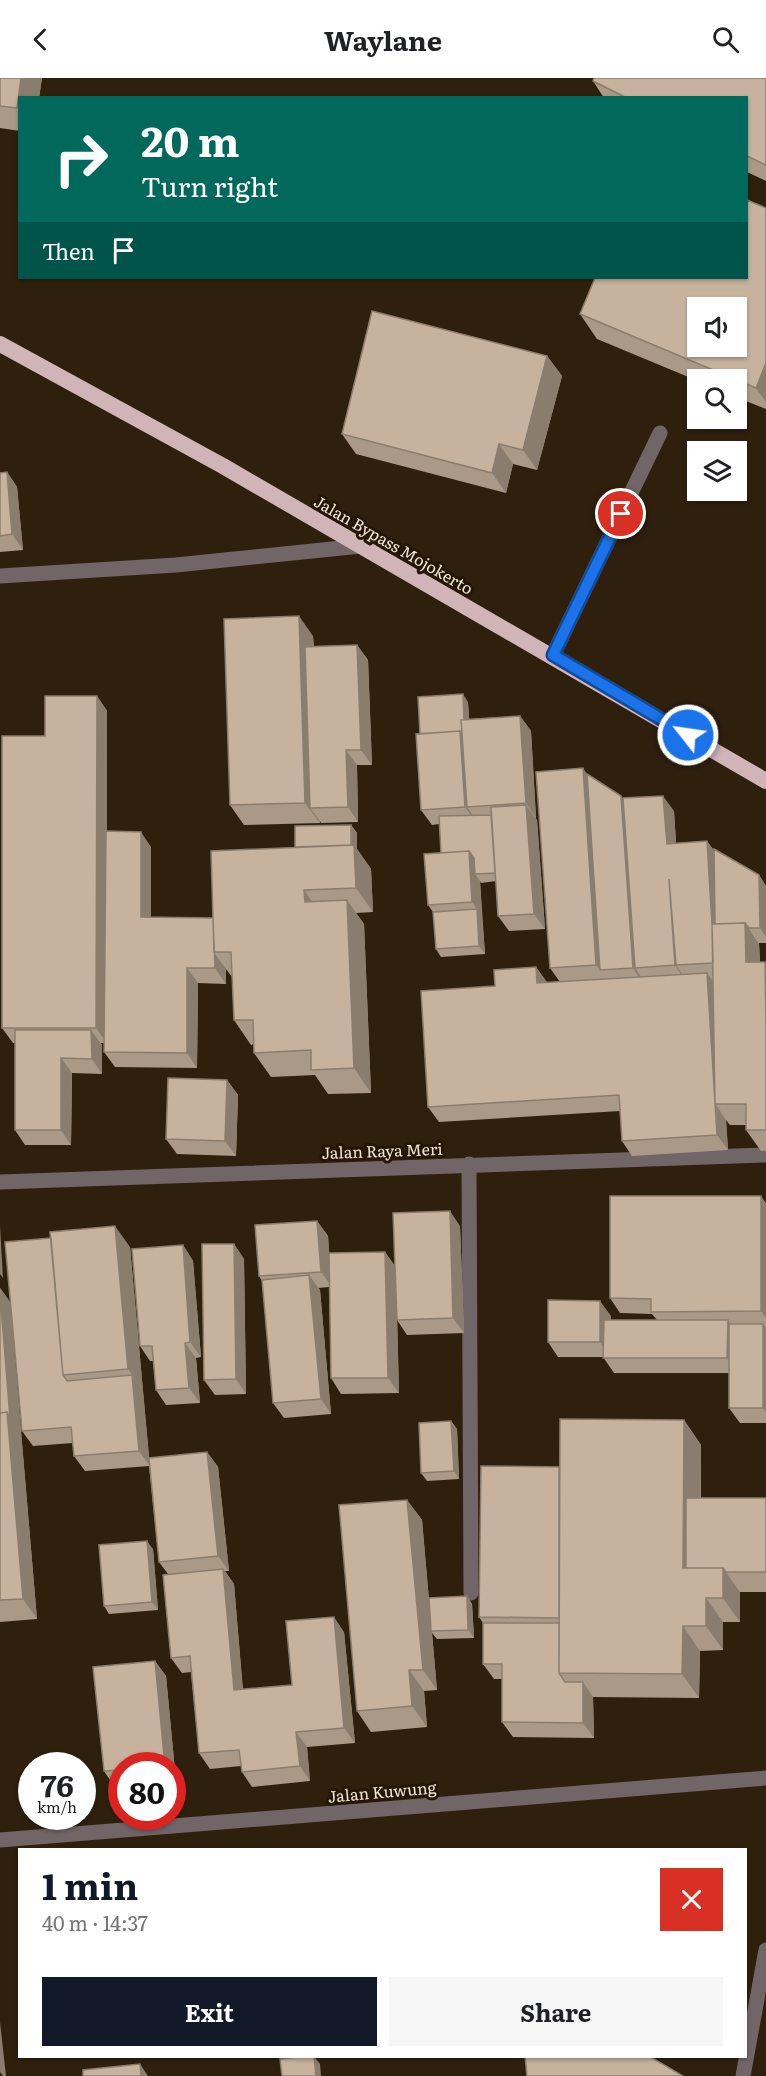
<!DOCTYPE html>
<meta charset="utf-8">
<style>
body{margin:0;font-family:Literata,serif;background:#f6f6f6;color:#202124;height:100vh;display:flex;flex-direction:column;font-size:22px;white-space:nowrap}
*{box-sizing:border-box;margin:0}
p{font-size:20px;color:#757577}
.icon{flex:none;width:33px;height:33px;fill:none;stroke:currentColor;stroke-width:2;stroke-linecap:round;stroke-linejoin:round}
.map{position:relative;flex:1;overflow:hidden}
.panel{position:absolute;left:18px;top:1770px;width:729px;height:210px;display:flex;flex-direction:column;background:#fff;border-radius:0px;box-shadow:0 2px 4px #0004}
.panel>*{flex:none}
.banner{position:absolute;left:18px;top:18px;width:730px;height:183px;border-radius:0px;box-shadow:0 2px 4px #0004;background:#00695c;color:#fff;overflow:hidden}
.buttons{position:absolute;left:687px;top:219px;display:grid;gap:12px}
.buttons a{display:grid;place-items:center;width:60px;height:60px;border-radius:0px;background:#fff;box-shadow:0 2px 4px #0004;font-size:30px}
.speed{position:absolute;left:18px;top:1674px;display:flex;gap:12px;font-size:30px;font-weight:700;text-align:center}
.speed>*{display:grid;place-content:center;width:78px;height:78px;border-radius:50%;background:#fff;box-shadow:0 2px 4px #0004;line-height:1}
.speed small{font-size:15px;font-weight:400}
.speed .limit{border:9px solid #d22;background:#fff;color:#111}
.pin{position:absolute;display:grid;place-items:center;width:51px;height:51px;color:#fff;margin:-26px;border:3px solid #fff;border-radius:50%;box-shadow:0 2px 6px #0007}
.me{position:absolute;width:66px;margin:-33px;rotate:300deg;stroke-linejoin:round;filter:drop-shadow(0 0 4px #0008)}
.turn{display:flex;align-items:center;gap:21px;height:126px;padding:0 24px;font-size:27px}
.turn .icon{width:78px;height:78px;stroke-width:2.5}
.turn b{display:block;font-size:42px;line-height:51px}
.then{display:flex;align-items:center;height:57px;padding:0 24px;background:#0003;gap:12px;font-size:22px}
.round{display:grid;place-items:center;flex:none;width:63px;height:63px;border-radius:0px;background:#f6f6f6}
.summary{display:flex;align-items:center;justify-content:space-between;height:102px;padding:0 24px}
h1{font-size:36px;font-weight:700;line-height:45px;color:#111827}
.cta{display:flex;gap:12px;margin-top:auto;padding:12px 24px}
.cta a{flex:1;height:69px;border-radius:0px;background:#111827;color:#fff;font-size:24px;font-weight:700;line-height:69px;text-align:center}
.cta a+a{background:#f6f6f6;color:#202124}
header{display:flex;justify-content:space-between;align-items:center;height:78px;padding:0 24px;background:#fff;font-size:27px;font-weight:700}
.map>svg:first-child{display:block}
</style>
<header><svg class="icon" aria-label="back" viewBox="0 0 24 24"><path d="M15 5l-7 7 7 7"/></svg>Waylane<svg class="icon" aria-label="search" viewBox="0 0 24 24"><circle cx="10" cy="10" r="6"/><path d="M15 15l6 6"/></svg></header>
<div class="map">
<svg width="766" height="1998" viewBox="0 0 766 1998">
<rect width="100%" height="100%" fill="#2f200e"/>
<g fill="none" stroke-linecap="round" stroke-linejoin="round">
<path stroke="#726567" stroke-width="15" d="M553,577L660,355"/>
<path stroke="#726567" stroke-width="15" d="M0,498L176,487L361,468
M469,1086L471,1515
M0,1104L766,1077
M0,1762L766,1700
M743,1998L766,1872"/>
<path stroke="#d1b4b8" stroke-width="16" d="M0,266L223,388L766,703"/>
</g>
<path fill="#ab9987" d="M0,0H42L39,20H20V53L0,50Z
M766,0V103L747,94V20H604L593,3Z
M766,130V331L736,319V302H698V303L597,261L580,236Z
M547,278L562,298L537,392L513,386L506,415L356,376L342,356Z
M7,394L17,409L23,472L0,474V395Z
M313,558L314,568L357,567L368,582L372,687H357L358,744L321,745L320,743V745L244,747L230,727Z
M97,618L107,633V754L151,769V839L213,840L295,769L351,747L357,755V771L371,791L373,834L356,835L364,846L371,1015L328,1016L315,997L271,999L254,975V966L251,967L234,942L232,899L226,891V906L198,905L197,990L115,989L104,974L105,965H101L102,967V996L72,995L71,1067H25L15,1052V965H13L2,950L45,658Z
M468,624L469,641L520,638L531,653L536,740H535L537,742L545,851L509,853L498,838L496,803L481,805L480,803L485,876L441,879L436,871L433,834L428,827L441,775L439,746L432,747L421,732L420,656Z
M587,696L623,721L674,733L676,765L707,763L714,773L759,797L766,808V865H759L760,884H765L766,886V1073H761L746,1052V1047H730L726,1042L728,1072L632,1078L622,1063L620,1033L439,1044L428,1029L495,908L536,889L547,905L560,904L550,890Z
M227,1002L238,1017L236,1078L177,1076L166,1061Z
M766,1125V1345H740L729,1330V1295H614L603,1279H558L548,1264L611,1238V1242H657L652,1236L620,1235L610,1220Z
M317,1143L328,1158L329,1176L385,1174L395,1188L460,1148L464,1255L407,1257L397,1242L399,1315L341,1316L331,1300L329,1209L318,1210L320,1212L331,1336L284,1340L273,1325L262,1203L259,1198Z
M234,1166L244,1181L246,1316L215,1317L204,1302Z
M183,1167L193,1183L201,1279L196,1280L200,1325L166,1327L156,1312L153,1283H150L140,1268Z
M130,1169L149,1380L207,1374L218,1389L229,1493H225L234,1506L243,1612L292,1607L344,1554L355,1665L307,1669L310,1703L252,1709L242,1694L241,1688L210,1691L199,1675L191,1594L182,1595L171,1580L168,1496L159,1484L149,1388L85,1393L74,1378L73,1365L33,1368L22,1353Z
M0,1210L10,1224L37,1541L0,1544Z
M684,1342L701,1367V1420H766V1514H740V1544H723V1572L700,1573L699,1620L593,1619L594,1660L513,1659L502,1644V1601H494L483,1586V1545L479,1539L559,1389Z
M451,1343L457,1351L459,1401L427,1403L421,1395Z
M407,1422L422,1442L430,1535L467,1518L472,1526L474,1560L437,1561L432,1555L437,1612L424,1613L427,1649L371,1654L357,1633Z
M153,1471L158,1532L109,1536L104,1528Z
M155,1583L166,1598L176,1703H172V1688H122V1708H114L104,1693Z"/>
<path fill="#8b7d6e" d="M21,0H42L39,20H20V34L17,30Z
M547,278L562,298L537,392L523,372Z
M766,285V324L756,310Z
M499,366L513,386L506,415L492,395Z
M7,394L17,409L23,472L12,456Z
M299,538L313,558L319,730H310L320,743V745L305,725Z
M357,567L368,582L372,687L361,672Z
M463,616L468,624L475,728L467,729L476,742V744L465,729L460,653Z
M97,618L107,633V965L96,950Z
M520,638L531,653L536,740L526,725Z
M346,672L357,687L358,744L348,729Z
M583,690L597,711L600,892L596,887Z
M621,718L631,734L635,890L643,902V906L633,890Z
M663,718L674,733L677,781L667,766Z
M526,727L537,742L545,851L534,836Z
M351,747L357,755V771L371,791L373,834L356,810L352,780Z
M141,754L151,769V854L141,839Z
M707,763L718,778L715,885Z
M469,773L479,788L475,796L480,803L482,839L472,824Z
M759,797L766,808V859L760,850Z
M669,801L676,887L685,900V903L675,887Z
M304,812L321,836L305,824Z
M347,822L364,846L371,1015L354,990Z
M477,831L482,839L485,876L479,868Z
M745,845L759,866L761,905L746,884Z
M215,876L226,891V906L215,890Z
M765,884L766,886V947Z
M536,889L547,904L548,921L537,905Z
M187,890L198,905L197,990L187,975Z
M707,895L718,910L716,1026Z
M91,952L102,967V996L92,981Z
M61,980L72,995L71,1067L61,1052Z
M227,1002L238,1017L236,1078L225,1063Z
M716,1027L726,1042L728,1072L717,1057Z
M761,1118L766,1125V1240L761,1233Z
M450,1133L460,1148L464,1255L453,1240Z
M317,1143L328,1158L332,1209L321,1194Z
M0,1148L3,1200L0,1196Z
M115,1148L130,1169L143,1312L128,1291Z
M234,1166L244,1181L246,1316L236,1301Z
M183,1167L193,1183L201,1279L190,1264Z
M385,1174L396,1190L399,1315L388,1300Z
M309,1197L320,1212L331,1336L321,1321Z
M0,1210L10,1224L37,1541L23,1521L7,1334Z
M600,1223L611,1238L610,1279L600,1264Z
M728,1242L738,1258V1295L727,1280Z
M763,1246L766,1249V1334L763,1330Z
M185,1265L196,1280L200,1325L189,1310Z
M132,1297L143,1312L150,1388L139,1373Z
M684,1342L701,1367L700,1493L683,1490Z
M451,1343L457,1351L459,1401L454,1393Z
M207,1374L218,1389L229,1493L218,1478Z
M407,1422L422,1442L437,1612L423,1592Z
M147,1463L153,1471L158,1532L152,1524Z
M723,1490L740,1514V1544L723,1520Z
M223,1491L234,1506L244,1628L234,1612Z
M467,1518L472,1526L474,1560L468,1552Z
M706,1520L723,1544V1572L706,1548Z
M334,1539L344,1554L355,1665L344,1650Z
M683,1548L700,1573L699,1620L682,1596Z
M155,1583L166,1598L176,1703L172,1698V1688H165Z
M409,1592L424,1613L427,1649L412,1628Z
M583,1604L593,1619L594,1660L583,1645Z
M296,1654L307,1669L310,1703L300,1688Z
M0,1944L6,1998H3L0,1994Z
M314,1978L320,1986L321,1998H316Z
M140,1986L148,1998H141Z"/>
<path fill="#c7b29d" stroke="#8b7d6e" stroke-width="1.5" fill-rule="evenodd" d="M0,0H21L17,30L0,28Z
M594,0H766V87L747,78V20H627L593,3Z
M747,122L766,130V285L756,310L580,236L595,200H747ZM698,230H736V268H698Z
M372,233L547,278L523,372L499,366L492,395L342,356Z
M7,394L12,456L0,458V395Z
M299,538L305,725L230,727L224,541Z
M357,567L361,672H346L348,729L310,730L305,569Z
M463,616L464,642H461L462,656L460,653L420,656L418,619Z
M45,618H97L96,950H2V658H45Z
M520,638L526,725L467,729L461,642Z
M460,653L465,729L421,732L416,656Z
M583,690L596,887L550,890L536,694Z
M587,696L621,718L633,890L600,892Z
M663,718L667,766L707,763L712,846L713,885L676,887L669,801L675,887L635,890L623,720Z
M526,727L534,836L498,838L491,729Z
M491,737L495,795L475,796L474,780L469,773L441,775L439,738Z
M351,747V767L295,769V748Z
M106,753L141,754V839L213,840L215,890H187V975L104,974Z
M354,767L356,810L304,812L305,824L347,822L354,990L311,992V972L254,975L253,942H234L231,874H214L211,773Z
M714,771L759,797L760,850H749L745,845L715,846Z
M469,773L472,824L428,827L424,776Z
M477,831L479,868L436,871L433,834Z
M745,845L746,884H765L766,947V1052H746V1026H715L712,846Z
M536,889L537,905L707,895L717,1057L622,1063L619,1017L428,1029L421,913L495,908L494,892Z
M15,952H91L92,981L61,980V1052H15Z
M168,1000L227,1002L225,1063L166,1061Z
M610,1118H761V1233L651,1234V1221L610,1220Z
M450,1133L453,1240L397,1242L393,1135Z
M317,1143L321,1194L259,1198L255,1147Z
M115,1148L128,1291L63,1297L50,1154Z
M51,1160L63,1297L67,1303L132,1297L139,1373L74,1378L71,1349L22,1353L5,1164Z
M202,1166H234L236,1301L204,1302Z
M183,1167L190,1264L185,1265L189,1310L156,1312L152,1268H140L132,1171Z
M385,1174L388,1300H331L329,1175Z
M309,1197L321,1321L273,1325L262,1202Z
M0,1215L10,1340L7,1334L0,1335Z
M548,1222L600,1223V1264H548Z
M604,1242H728L727,1280H603Z
M729,1246H763V1330H729Z
M7,1334L23,1521L0,1522V1335Z
M560,1341L684,1342L683,1490H723V1520H706V1548H683L682,1596L559,1595Z
M451,1343L454,1393L421,1395L419,1345Z
M207,1374L218,1478L159,1484L149,1380Z
M481,1388L559,1389V1540L479,1539Z
M686,1420H766V1494H726L723,1490H686Z
M407,1422L423,1592H409L412,1628L357,1633L339,1427Z
M147,1463L152,1524L104,1528L99,1467Z
M223,1491L234,1612L292,1607L286,1543L334,1539L344,1650L296,1654L300,1688L242,1694L239,1672L199,1675L190,1578L171,1580L163,1497Z
M467,1518L468,1552L431,1553L429,1520Z
M483,1545H559V1595L565,1604H583V1645L502,1644V1586H483Z
M155,1583L165,1688H122V1692L104,1693L93,1589Z
M306,1978H314L316,1998H282L280,1981Z
M525,1978H649L683,1998H527Z
M140,1986L141,1998H83V1992Z"/>
<g fill="none" stroke-linecap="round" stroke-linejoin="round">
<defs>
<path id="route" d="M621,436L553,577L688,657"/>
</defs>
<use href="#route" stroke="#114b97" stroke-width="15"/>
<use href="#route" stroke="#1a73e8" stroke-width="10"/>
</g>
<g text-anchor="middle" dominant-baseline="central" stroke-width="6" stroke-linejoin="round" paint-order="stroke">
<g font-size="16" fill="#efe5da" stroke="#251605">
<text transform="translate(394 466) rotate(30)">Jalan Bypass Mojokerto</text>
<text transform="translate(382 1072) rotate(-2)">Jalan Raya Meri</text>
<text transform="translate(382 1713) rotate(-5)">Jalan Kuwung</text>
</g>
</g>
</svg>
<div class="buttons">
<a><svg class="icon" aria-label="sound" viewBox="0 0 24 24"><path d="M4 9h4l5-4v14l-5-4H4zM17 9q2 3 0 6"/></svg></a>
<a><svg class="icon" aria-label="search" viewBox="0 0 24 24"><circle cx="10" cy="10" r="6"/><path d="M15 15l6 6"/></svg></a>
<a><svg class="icon" aria-label="layers" viewBox="0 0 24 24"><path d="M12 4l9 5-9 5-9-5zM3 14l9 5 9-5"/></svg></a>
</div>
<div class="speed"><div>76<small>km/h</small></div><div class="limit">80</div></div>
<div class="pin" style="left:621px;top:436px;background:#d93025"><svg class="icon" aria-label="arrive" viewBox="0 0 24 24"><path d="M6 21V4h12l-3 4 3 4H6"/></svg></div>
<svg class="me" style="left:688px;top:657px" viewBox="-20 -20 40 40"><circle r="17" fill="#1a73e8" stroke="#fff" stroke-width="3"/><path d="M0-11L8 9 0 5-8 9z" fill="#fff"/></svg>
<div class="banner">
<div class="turn"><svg class="icon" aria-label="right" viewBox="0 0 24 24"><path d="M7 20v-9h11M14 6l5 5-5 5"/></svg><div><b>20 m</b>Turn right</div></div>
<div class="then">Then<svg class="icon" aria-label="arrive" viewBox="0 0 24 24"><path d="M6 21V4h12l-3 4 3 4H6"/></svg></div>
</div>
<section class="panel">
<div class="summary"><div><h1>1 min</h1><p>40 m · 14:37</p></div><a class="round" style="background:#d93025;color:#fff"><svg class="icon" aria-label="close" viewBox="0 0 24 24"><path d="M6 6l12 12M18 6L6 18"/></svg></a></div>
<div class="cta"><a>Exit</a><a>Share</a></div>
</section>
</div>
